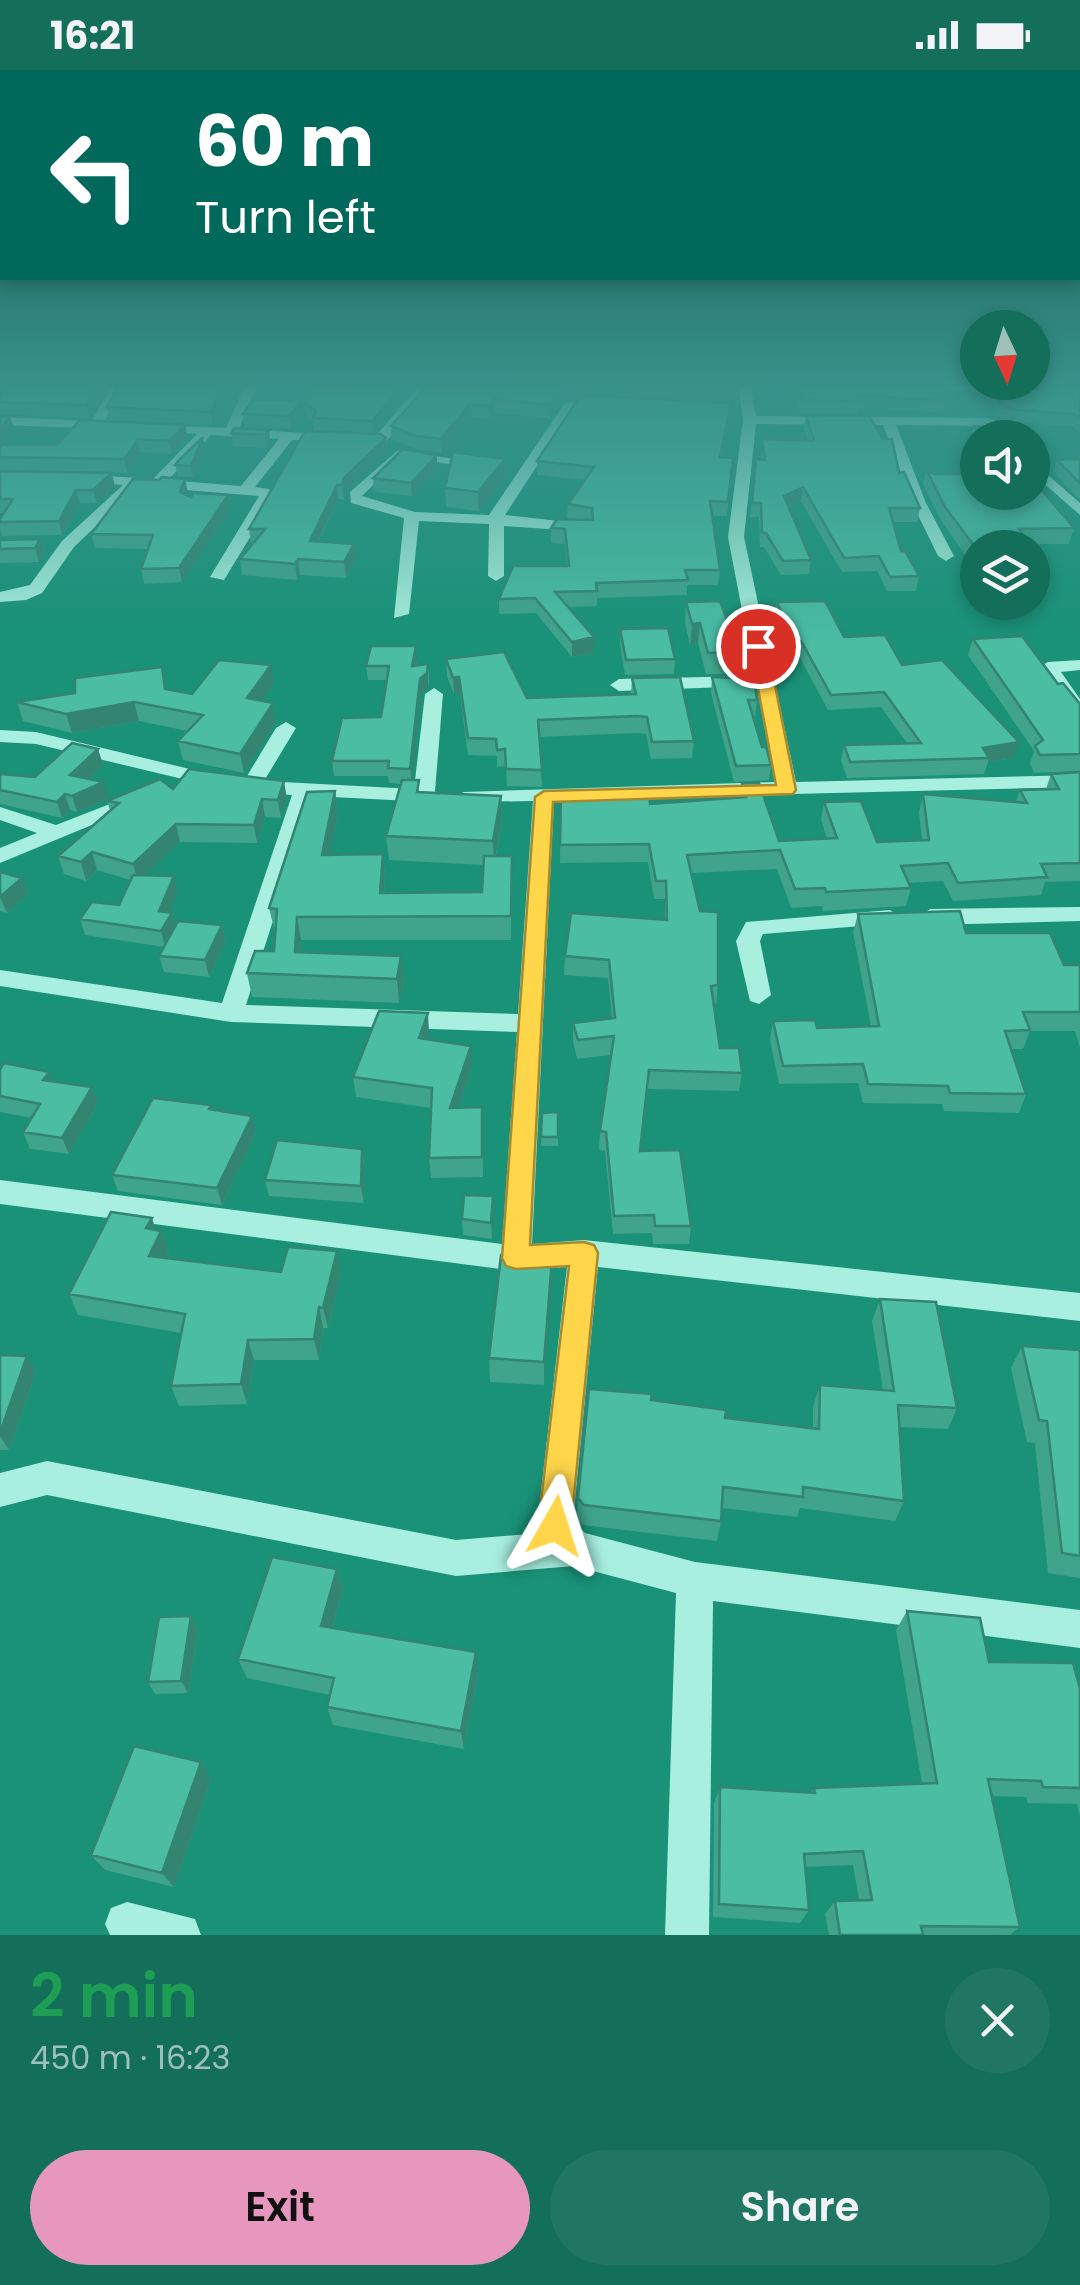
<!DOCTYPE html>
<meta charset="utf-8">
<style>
body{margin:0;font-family:Poppins,sans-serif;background:#207663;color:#f1f3f6;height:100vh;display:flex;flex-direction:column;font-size:38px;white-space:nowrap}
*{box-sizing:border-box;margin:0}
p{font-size:32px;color:#9dc0bb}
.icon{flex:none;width:55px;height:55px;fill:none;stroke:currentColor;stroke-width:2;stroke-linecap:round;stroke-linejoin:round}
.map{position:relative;height:1865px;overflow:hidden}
.details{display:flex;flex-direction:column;background:#136e5a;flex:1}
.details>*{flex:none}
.hud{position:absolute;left:0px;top:0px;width:1080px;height:210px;box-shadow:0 5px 15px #0003;background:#00695c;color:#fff;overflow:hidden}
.needle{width:65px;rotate:176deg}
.tools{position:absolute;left:960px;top:240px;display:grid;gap:20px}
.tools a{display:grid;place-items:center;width:90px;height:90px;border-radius:50%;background:#136e5a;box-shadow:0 5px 15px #0003;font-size:50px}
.pin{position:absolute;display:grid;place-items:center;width:85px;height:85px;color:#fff;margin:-42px;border:5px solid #fff;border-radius:50%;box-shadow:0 2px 10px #0007}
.me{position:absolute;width:110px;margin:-55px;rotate:6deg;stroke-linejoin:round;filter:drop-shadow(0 0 8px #0008)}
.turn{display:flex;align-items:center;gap:35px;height:210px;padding:0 30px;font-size:45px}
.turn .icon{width:130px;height:130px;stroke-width:2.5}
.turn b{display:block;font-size:70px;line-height:85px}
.round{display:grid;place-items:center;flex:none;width:105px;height:105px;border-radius:52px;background:#207663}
.summary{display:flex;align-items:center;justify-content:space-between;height:170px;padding:0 30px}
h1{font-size:60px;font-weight:600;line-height:75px;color:#1e9e55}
.primary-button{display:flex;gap:20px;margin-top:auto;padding:20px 30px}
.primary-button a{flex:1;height:115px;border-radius:60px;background:#e797bd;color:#111;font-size:40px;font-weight:600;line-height:115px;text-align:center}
.primary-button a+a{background:#207663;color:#f1f3f6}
.status{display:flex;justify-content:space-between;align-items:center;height:70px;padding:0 50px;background:#136e5a;direction:ltr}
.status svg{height:28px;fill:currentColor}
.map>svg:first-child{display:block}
</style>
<div class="status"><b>16:21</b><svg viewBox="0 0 49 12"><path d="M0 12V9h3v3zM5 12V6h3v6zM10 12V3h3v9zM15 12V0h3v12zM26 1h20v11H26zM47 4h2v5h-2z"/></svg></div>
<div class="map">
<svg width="1080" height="1865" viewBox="0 0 1080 1865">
<rect width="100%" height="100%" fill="#199278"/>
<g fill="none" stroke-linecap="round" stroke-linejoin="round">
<path fill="#a8efdf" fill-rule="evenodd" d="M113,313H125L104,352L115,353V359L0,355V347L92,351Z
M246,313H258L239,359L375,367L421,313H434L384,374L292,370L255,417L269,419L274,428L224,510L210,507L259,426L138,416L74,477L42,523L26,530L0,532V522L30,515L62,471L123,415L80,411L73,407L75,404L153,409L197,364L155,362L150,361V355L226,358ZM211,365L279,369L241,416L168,410Z
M738,313H750L756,346L987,348L1009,354L1018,368H1005L999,360L986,356L896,355L926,433L954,486L946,491L938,486L912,433L883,355L756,354L744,467L796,712L1080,705V717L554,730L532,1174L584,1170L1080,1223V1251L598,1197L573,1450L585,1463L695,1492L1080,1540V1578L713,1531L709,1865H665L676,1523L574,1496L456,1506L47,1425L0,1437V1403L47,1391L456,1470L540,1463L537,1456L567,1197L516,1201L0,1134V1110L502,1174L517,962L231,952L0,916V900L222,933L292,725L256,723L241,716L276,658L286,652L296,658L264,711L414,719L425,624L434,618L443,624L435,721L440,726L430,732L313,726L246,935L518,944L533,731L470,732L460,726L463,722L775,712L728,467L743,350Z
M898,313H963L983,318L977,322Z
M608,328L612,329V335L574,339L505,445L585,454L590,456V462L504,456V506L496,511L488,506L489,454L419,451L409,544L394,548L404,448L351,433L350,422L397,381L485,393L492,397L490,400L402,387L362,426L415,442L489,445L565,333Z
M1032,391L1080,433V445L1032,403Z
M1080,590V600L1061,602L1080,629V648L1073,646L1039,597L1048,592Z
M746,606L753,608V616L619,621L610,615L619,609Z
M0,660L36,662L223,707L226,711L216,717L36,674L0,672Z
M138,723L145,725L148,729L145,733L0,793V778L37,763L0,750V737L56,755Z
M1080,837V851L930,855L918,847L930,839Z
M890,840L902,848L898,853L763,864L760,871L771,925L759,934L750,931L736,871L746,852Z
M127,1832L195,1849L201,1865H110L105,1854L111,1838Z"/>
</g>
<path fill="#40a38c" d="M0,313H108L89,348L0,344Z
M229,313L213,355L110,350L107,337Z
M312,313H361L360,315L404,327L373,363L314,360L313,350L306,346L305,334Z
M430,313H736L732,331L590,323L564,329L550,348L494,343L489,349L471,347L442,383L417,379L392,369L391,356Z
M791,313H942L946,331L944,343L859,337L858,343H800Z
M987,313H1080V363L1072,356L1012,352L998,347Z
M304,342L291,359L245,357L243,344Z
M806,345L899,403L920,438L917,452H893L901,481L919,506L916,521H887L877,501L842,502L801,431L788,437L811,490L809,504L781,505L764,477H760L759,447H750L756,389L762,390V369L808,371L804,358Z
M0,346L10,347L14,359L2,375H57L80,350L188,368L172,384L140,382L127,403L0,400Z
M729,346L722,387L733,388L727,446H712L720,500L718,515H687V525L597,528V536L568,537L594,583L572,587L536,543L499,544V529L567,496L565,474L551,473V458L567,449L568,434L585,410L537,405V391Z
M974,356L1011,359L1009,368H978V378L971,369Z
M269,360L270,373L267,378L233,376L231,363Z
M386,368L387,382L345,422L344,430L338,429L318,472L356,490L346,508L300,505L297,510L242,505L240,489L251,474L249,459Z
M205,378L193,407L178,406L175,395Z
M1080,389V430L1053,402L1057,390Z
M437,398L412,426L374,422L373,408Z
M926,399L934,404L1074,458L1069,474H1031L1036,482L1032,494V478H978V498L975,499L942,452L923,414Z
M0,401L115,417L97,433H80L62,465L2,466L0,458V449L4,443H0Z
M506,407L479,441L446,437L445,418Z
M188,423L187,425L231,439L182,512L144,514L141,499L148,479L95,478L91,464Z
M40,469L44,483L39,492L0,493V470Z
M686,532L739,582L736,604H706L698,573L690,575L685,552Z
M777,532L844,567L902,595L1014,688L988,692L984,704L847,708L841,690L844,675L907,673L881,637L828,640L799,586H790L775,546Z
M620,559L675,589L674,604L625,605L620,574Z
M973,569L1058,614L1080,634V701L1034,703L1030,694L1034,681L968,585Z
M446,589L527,628L631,624L632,608L694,671L692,688L651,689L646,664L636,663L539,667L542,717L507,716L506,696L497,697V686L468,685L460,624H454L447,606Z
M417,590L416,595L428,594L429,608L428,618L421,624L412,710L420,722L501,726L502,750L496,786H512L511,870H301L300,882L404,910L399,933L252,927L247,903L274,881L275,862L269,838L335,721L338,744L330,785L383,784L385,807L384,823L482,822L484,795L389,790L386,766L401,714L389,713L388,706H334L332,691L381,647L387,610H368L366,596Z
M712,607L757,630L755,646H753L762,677L771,695L769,710L734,712L711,623Z
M274,614L262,631L276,652L244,703L183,690L178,671L188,661L139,651L72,663L23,651L17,632L167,619L192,624Z
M98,679L103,695L88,709L109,728L77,742L70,740L62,748L0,734V704L35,707Z
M1080,702V811L1045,812L1041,825L953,831L943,811L909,813L911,818L906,836L823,841L822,836L791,838L777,799L691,803L718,915L716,934H714L720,978L742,1003L739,1021L648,1019L641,1081L691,1156L689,1174H653L652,1163L613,1164L605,1081L599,1080L600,1061L611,985L577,989L573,971V953L612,948L608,908L564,905L565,886L665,850V829H654L648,792L560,793L561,722L650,734L740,728L742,713L779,771L827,768L821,750L824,732L877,772L922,770L919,742L923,724L1016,732L1020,720L1046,719L1051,704Z
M173,719L287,729L281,748L265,747L257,773L180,772L145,805L178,823L169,843L175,855H222L226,872L209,907L164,902L159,886L164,877L85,865L80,849L119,835L130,810L97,800L86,811L64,804L58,786L110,740L107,731Z
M0,802L28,824L7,843L0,841Z
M858,844L966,863L1064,895H1080V978L1075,961H1030L1023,979H1011L1026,1024L1019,1043L944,1041L942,1034L863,1033L858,1013L779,1014L770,970L773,951L817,958L871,956L853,862Z
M429,964L427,970L472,997L458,1038L482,1037L483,1107L431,1108L429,1088L431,1038L356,1027L353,1007Z
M0,999L53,1011L98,1033L69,1084L30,1079L23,1062L32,1048L0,1042Z
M212,1040L256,1062L222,1135L118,1121L112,1105Z
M558,1042V1076H541L542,1043Z
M362,1079L364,1095V1133L269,1126L265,1110Z
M493,1126L492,1169L463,1165L462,1149Z
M156,1160L161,1161L169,1182L166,1188L281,1202H341L328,1258H323L319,1290H254L247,1334L179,1336L171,1316L181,1263L78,1245L69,1224Z
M552,1188L544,1315L490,1312L489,1288Z
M880,1229L957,1338L948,1359L900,1357L904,1431L895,1451L800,1438L797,1447L722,1438L721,1451L717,1471L583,1455L577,1449L578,1428L651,1330L725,1348L813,1358V1337L820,1315L883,1320L872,1251Z
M1022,1276L1080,1280V1508L1048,1503L1035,1373L1027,1372L1011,1298Z
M0,1285L36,1302L9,1380H0Z
M337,1499L343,1519L332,1558L478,1601L464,1679L333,1655L327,1637L330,1625L247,1608L238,1589Z
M907,1541L989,1592L1080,1619V1747L1077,1734L1028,1733L1026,1727L991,1726L1020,1857L1010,1865H829L825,1844L835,1831L859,1830L853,1795L805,1797L809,1840L800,1853L713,1847L714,1733L720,1717L811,1723L814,1718L922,1714L896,1560Z
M191,1546L198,1560L188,1623L155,1624L148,1612Z
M201,1692L211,1709L174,1817L105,1800L91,1785Z"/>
<path fill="#348472" d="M99,313H108L89,348L86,335Z
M222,313H229L213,355L211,342Z
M577,313H590V323L564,329L550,348L551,335L564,316Z
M403,315L404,327L373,363L372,351Z
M494,329V343L489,349V336Z
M302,330L304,342L291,359L289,346Z
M470,334L471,347L442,383L441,369Z
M10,347L14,359L0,378V360Z
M185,355L188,368L172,384L169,371Z
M269,360L270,373L267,378L265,365Z
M203,367L205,378L193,407L191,396Z
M386,368L387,382L345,422L344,430L342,415L344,408Z
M138,369L140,382L127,403L124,389Z
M437,385V398L412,426L411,413Z
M505,389L506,407L479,441L478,422Z
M112,403L115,417L97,433L93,420Z
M185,409L188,423L183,435L180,422Z
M337,415L338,429L313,481L310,471L311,465Z
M803,417L801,431L782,440L784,426Z
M76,420L80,433L62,465L59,451Z
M228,425L231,439L182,512L179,498Z
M40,469L44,483L39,492L35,478Z
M354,474L356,490L346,508L344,492Z
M298,489L300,505L297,510L295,494Z
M700,553L698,573L690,575L692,554Z
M594,567V583L572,587V572Z
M416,576L417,590L413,610L412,596Z
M428,594V618L421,624L412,714L410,699L420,609Z
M271,595L274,614L251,647L247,628Z
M459,607L460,624H454L453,608Z
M134,632L139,651L72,663L66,644Z
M273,633L276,652L244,703L240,684Z
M1019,672L1014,688L988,692L989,688L983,678Z
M98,679L103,695L75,721L70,705Z
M284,711L287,729L281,748L278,730Z
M104,712L109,728L77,742L72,726Z
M335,721L338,744L326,808L322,785Z
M65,724L70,740L62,748L57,732Z
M501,726L502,750L494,795L493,771Z
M262,729L265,747L257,773L254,755Z
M176,754L180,772L138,812L133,794Z
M92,782L97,800L86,811L81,792Z
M383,784L385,807L382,846L380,823Z
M174,806L178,823L164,855L172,843L176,860L165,877L161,861L159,841Z
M22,808L28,824L7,843L0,827Z
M297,847L301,870L299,906L295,882Z
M222,855L226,872L209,907L205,890Z
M401,886L404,910L399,933L397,909Z
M428,943L429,964L420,989L419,968Z
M471,976L472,997L451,1059L450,1038Z
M49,1002L55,1018L43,1010Z
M92,1017L98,1033L69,1084L62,1068Z
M252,1046L256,1062L222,1135L217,1118Z
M362,1079L364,1095V1133L361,1116Z
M493,1126L494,1143L492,1169L491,1153Z
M152,1148L158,1167L161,1161L169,1182L157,1207L149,1186L146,1158Z
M337,1181L341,1202L328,1258L323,1238Z
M552,1188V1212L544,1315V1292Z
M319,1237L323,1258L319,1290L314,1269Z
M248,1270L254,1290L247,1334L241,1314Z
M27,1286L36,1302L9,1380L0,1366V1363Z
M337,1499L343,1519L327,1575L321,1556Z
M191,1546L198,1560L188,1623L181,1611Z
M476,1582L478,1601L464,1679L461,1661Z
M201,1692L211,1709L174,1817L162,1803Z"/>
<path fill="#4abda3" stroke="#348472" stroke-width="2.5" d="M0,313H99L86,335L0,332Z
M120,313H222L211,342L107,337Z
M312,313H356L355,315H403L372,351L313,348L316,341L305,334Z
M430,313H577L564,316L551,335L494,329L489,336L470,334L441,369L416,366L391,356Z
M649,313H735L734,318Z
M796,313H942L946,331L856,325L860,331L801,330Z
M993,313H1080V348L1075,344L1015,340L1001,335Z
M591,326L731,333L720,387L733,388L728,432L710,431L720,500H685L688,510L596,513L597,521L555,522L594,567L572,572L535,528L499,529L513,496H569L565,459L551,458L557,449L593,450L592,438L568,434L594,397L537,391L578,329Z
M253,330H302L289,346L243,344Z
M806,345L869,346L883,369H892L899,403L904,402L920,438H889L901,481H905L919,506L890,507L879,486L844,488L803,417L784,426L811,490L783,491L766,463H762L761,433H752L756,389L765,390L762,369L814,371Z
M0,346L10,347L0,360Z
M80,350L185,355L169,371L138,369L124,389L0,387V375H57Z
M974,356L1011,359L1002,368H982Z
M234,358L269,360L265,365L231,363Z
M305,361L380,364L386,368L344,408L342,415H337L310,471L354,474L344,492L298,489L295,494L240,489L265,459H249Z
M203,367L191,396L175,395L179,390Z
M403,379L437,385L411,413L373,408Z
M453,382L505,389L478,422L445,418Z
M1080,389V413L1057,390Z
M926,399L934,404H978V422H1032V409L1074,458L1019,459L1036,482H1032V478H978V481L945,437Z
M0,401L112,403L93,420H76L59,451L0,452V449L13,429H0Z
M162,407L185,409L180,422L191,427L193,423L228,425L179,498L141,499L153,465L91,464L133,409L159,410Z
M40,469L35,478L0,479V470Z
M720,531L739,582L708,583L700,553L692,554L686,532Z
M825,531L844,567L885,565L902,595L942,590L1019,672L983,678L989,688L850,692L844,675L921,673L884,622L831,625L801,571H792L777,532Z
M668,558L675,589L626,590L620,559Z
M1022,566L1058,614L1063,613L1080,634V684L1040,685L1035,676L1043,670L973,569Z
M371,576H416L412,596L428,594L427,603L420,609L410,699L388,698L389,691H332L342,648L381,647L389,596H366Z
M504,582L527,628L636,624L632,608L680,607L694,671L652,672L647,647L637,646L538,650L542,700L506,699L505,679L497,680L496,669L468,668L459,607L453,608L446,589Z
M219,590L271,595L247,628L273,633L240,684L178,671L203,645L134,632L66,644L17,632L75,623V608L162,597L165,619L192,624Z
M712,607L754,609L757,630H748L762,677H766L771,695L736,696Z
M72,673L98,679L70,705L104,712L72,726L65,724L57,732L0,720V704L35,707Z
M189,699L284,711L278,730L262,729L254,755L176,754L133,794L92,782L81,792L58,786L119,733L107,731L160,709L173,719Z
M1080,702V793L1041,794L1047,807L958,813L948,793L901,796L911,818L826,822L825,818L795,819L780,780L687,785L700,841L718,842V915L711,916L720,978H739L742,1003L649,1000L640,1081L680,1080L691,1156H655L654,1145L614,1146L606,1062L600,1061L614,966L578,970L573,953L615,948L609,890L565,886L571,843L667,850L666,811H656L649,774L560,775L561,722L649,719L650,734L746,727L742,713H759L779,771L837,768L824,732L861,731L877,772L929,770L923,724L1027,733L1020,720L1059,719L1051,704Z
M402,710H419L417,722L501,726L493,771L386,766Z
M335,721L322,785L383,784L380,823L482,822L484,786H512L511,846L297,847L295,882L401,886L397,909L247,903L255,881H274L277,839L269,838L307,722Z
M0,802L22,808L0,827Z
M133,805L174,806L159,841L172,843L161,861L80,849L92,832L119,835Z
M960,841L966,863H1050L1064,895H1080V942H1023L1030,960L1005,961L1026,1024L950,1023L948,1016L868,1014L863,994L783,996L773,951L815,950L817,958L879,956L858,844Z
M178,851L222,855L205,890L159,886Z
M379,941L428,943L419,968L471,976L450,1038L482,1037V1087L429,1088L432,1018L353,1007Z
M4,993L49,1002L43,1010L92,1017L62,1068L23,1062L40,1034L0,1026V999Z
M153,1028L211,1035L209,1039L252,1046L217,1118L112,1105Z
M558,1042V1067H541L542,1043Z
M277,1070L362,1079L361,1116L265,1110Z
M464,1125L493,1126L491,1153L462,1149Z
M111,1142L152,1148L146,1158L161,1161L149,1186L281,1202L288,1177L337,1181L323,1238L319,1237L314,1269L248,1270L241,1314L171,1316L185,1244L69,1224Z
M501,1185L552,1188L544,1292L489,1288Z
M880,1229L936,1232L957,1338L898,1335L904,1431L803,1417V1427L723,1417L721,1451L584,1435L578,1428L589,1319L652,1324L651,1330L726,1340L725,1348L819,1359L820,1315L894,1321Z
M1022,1276L1080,1280V1486L1062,1483L1047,1351L1039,1350Z
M0,1285L27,1286L0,1363Z
M272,1487L337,1499L321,1556L476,1582L461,1661L327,1637L334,1608L238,1589Z
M907,1541L980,1548L989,1592L1073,1593L1080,1619V1718L1043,1717L1041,1711L988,1709L1020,1857L921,1856L923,1865H840L835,1831L872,1830L863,1781L804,1784L809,1840L719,1834L720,1717L815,1723L814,1718L937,1713Z
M191,1546L181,1611L148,1612L159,1547Z
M134,1676L201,1692L162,1803L91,1785Z"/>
<linearGradient id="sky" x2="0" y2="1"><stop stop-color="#0e5042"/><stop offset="0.55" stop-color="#38928b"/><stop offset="1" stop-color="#38928b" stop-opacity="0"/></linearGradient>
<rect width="1080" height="574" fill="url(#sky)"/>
<path fill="#ffd54a" stroke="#a68a30" stroke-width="2.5" d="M758,571L767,576L796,720L793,724L553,732L530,1175L584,1172L594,1175L598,1183L571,1456L566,1468L555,1473L543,1468L538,1456L569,1196L516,1199L506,1196L502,1188L535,727L544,721L776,715L750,576Z"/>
</svg>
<div class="tools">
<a><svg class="needle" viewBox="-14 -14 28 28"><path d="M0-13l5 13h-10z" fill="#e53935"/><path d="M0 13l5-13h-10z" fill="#9dc0bb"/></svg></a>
<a><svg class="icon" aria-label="sound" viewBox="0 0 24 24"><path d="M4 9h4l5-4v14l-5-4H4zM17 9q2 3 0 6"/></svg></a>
<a><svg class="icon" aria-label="layers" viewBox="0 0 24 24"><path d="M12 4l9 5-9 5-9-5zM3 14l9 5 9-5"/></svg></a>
</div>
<div class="pin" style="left:758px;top:576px;background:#d93025"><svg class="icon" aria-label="arrive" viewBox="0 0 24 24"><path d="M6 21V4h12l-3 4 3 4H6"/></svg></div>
<svg class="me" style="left:555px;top:1456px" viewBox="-20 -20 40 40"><path d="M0-17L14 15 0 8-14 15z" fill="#ffd54a" stroke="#fff" stroke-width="4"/></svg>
<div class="hud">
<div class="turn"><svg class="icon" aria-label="left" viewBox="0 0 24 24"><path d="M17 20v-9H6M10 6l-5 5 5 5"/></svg><div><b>60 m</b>Turn left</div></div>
</div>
</div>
<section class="details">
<div class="summary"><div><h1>2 min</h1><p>450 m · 16:23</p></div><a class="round"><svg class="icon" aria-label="close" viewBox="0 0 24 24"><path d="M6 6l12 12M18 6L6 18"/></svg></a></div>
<div class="primary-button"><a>Exit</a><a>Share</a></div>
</section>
